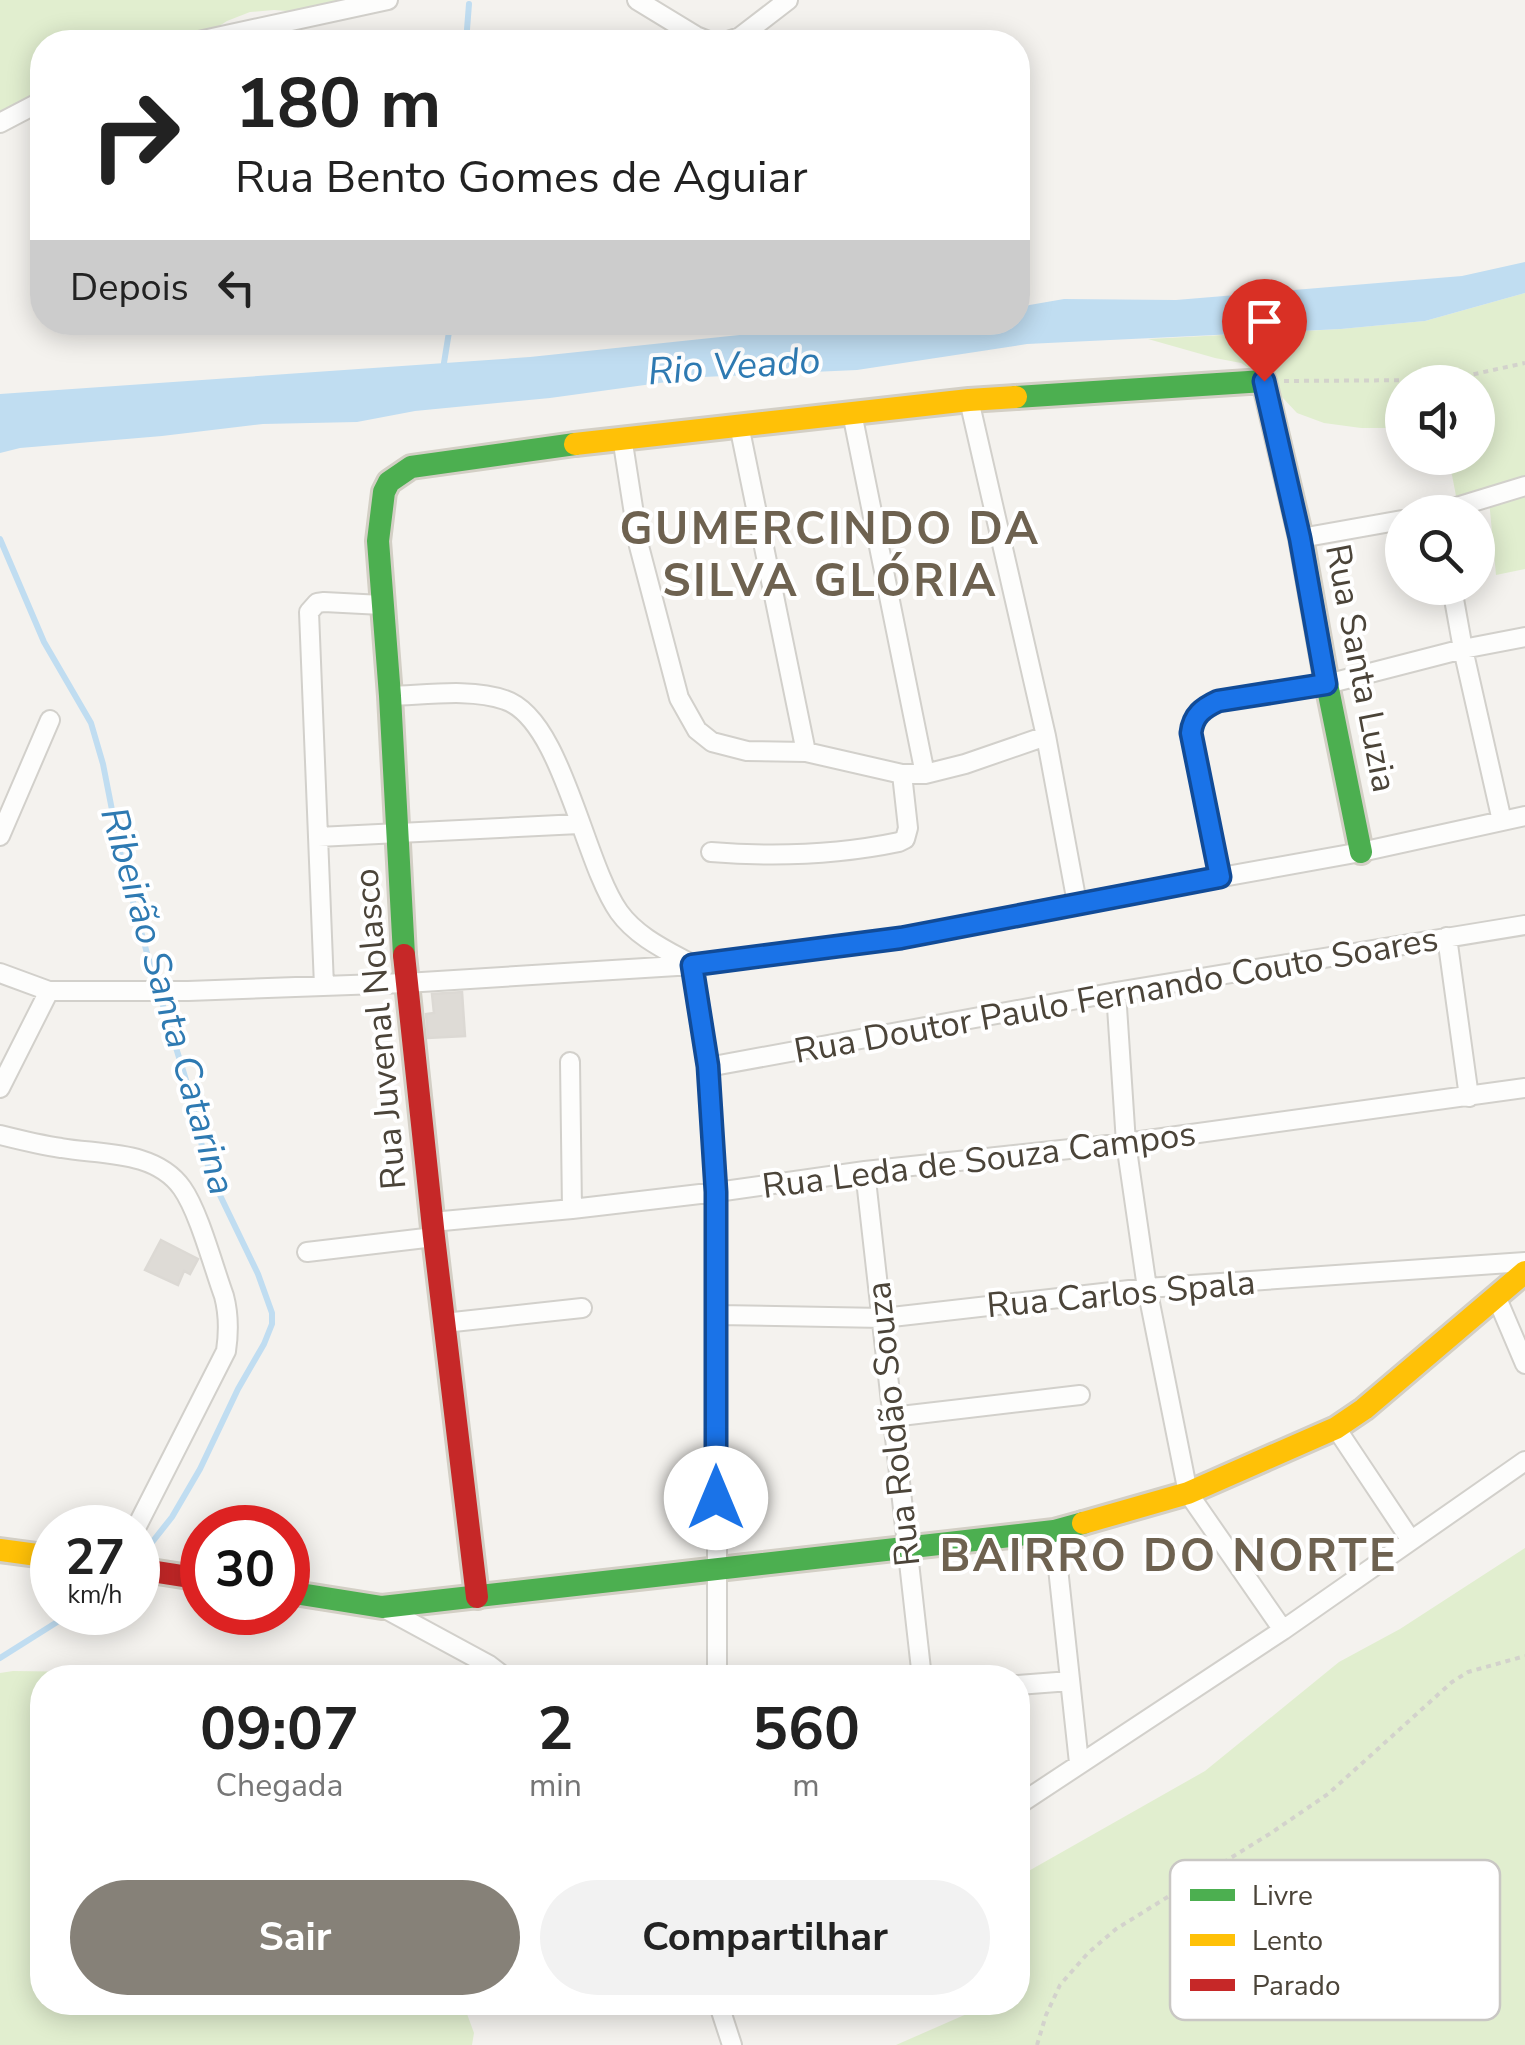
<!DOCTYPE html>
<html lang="pt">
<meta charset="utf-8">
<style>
body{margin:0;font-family:"Nunito Sans",sans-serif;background:#f2f2f2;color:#222;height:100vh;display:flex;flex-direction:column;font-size:38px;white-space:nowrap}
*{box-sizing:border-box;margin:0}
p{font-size:32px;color:#767676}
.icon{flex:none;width:55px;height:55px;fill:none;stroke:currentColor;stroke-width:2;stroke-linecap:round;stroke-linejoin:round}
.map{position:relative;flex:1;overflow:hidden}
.drawer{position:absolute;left:30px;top:1665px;width:1000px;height:350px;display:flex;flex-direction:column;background:#fff;border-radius:40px;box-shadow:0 5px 25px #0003}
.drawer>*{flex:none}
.banner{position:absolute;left:30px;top:30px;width:1000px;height:305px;border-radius:40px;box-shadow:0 5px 25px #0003;background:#fff;color:#222;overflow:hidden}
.buttons{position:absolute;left:1385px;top:365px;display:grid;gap:20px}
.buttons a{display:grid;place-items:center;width:110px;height:110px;border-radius:50%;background:#fff;box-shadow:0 5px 25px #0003;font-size:50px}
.speed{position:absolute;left:30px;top:1505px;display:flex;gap:20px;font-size:50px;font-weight:700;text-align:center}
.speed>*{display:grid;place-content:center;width:130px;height:130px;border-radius:50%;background:#fff;box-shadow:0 5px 25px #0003;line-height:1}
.speed small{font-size:25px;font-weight:400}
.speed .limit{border:15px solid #d22;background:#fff;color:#111}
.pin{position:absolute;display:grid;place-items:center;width:85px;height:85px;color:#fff;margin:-102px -42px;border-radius:50% 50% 50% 0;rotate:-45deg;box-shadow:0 0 10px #0007}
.pin .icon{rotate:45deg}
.me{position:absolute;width:110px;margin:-55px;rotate:0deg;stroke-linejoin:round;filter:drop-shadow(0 0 8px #0008)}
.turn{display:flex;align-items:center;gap:35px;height:210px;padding:0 40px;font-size:45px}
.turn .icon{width:130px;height:130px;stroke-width:2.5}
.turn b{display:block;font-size:70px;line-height:85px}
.then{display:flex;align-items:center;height:95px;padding:0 40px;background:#0003;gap:20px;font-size:38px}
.eta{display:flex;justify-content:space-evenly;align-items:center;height:170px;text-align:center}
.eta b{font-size:60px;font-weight:700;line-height:70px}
.cta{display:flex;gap:20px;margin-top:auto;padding:20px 40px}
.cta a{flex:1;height:115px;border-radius:60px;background:#868178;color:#fff;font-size:40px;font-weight:700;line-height:115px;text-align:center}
.cta a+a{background:#f2f2f2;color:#222}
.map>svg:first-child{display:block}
</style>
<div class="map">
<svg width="1525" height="2045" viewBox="0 0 1525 2045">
<rect width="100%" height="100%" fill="#f4f2ee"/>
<path fill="#e1eecf" d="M0,0H374L326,14L274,10L250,12L227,21L194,42H42V109L12,127L0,128Z
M1525,293V569L1496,575L1488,489L1456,496L1452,475L1443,458H1478V382H1402V432L1388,428H1361L1324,423L1297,413L1264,378L1241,363L1215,358L1148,339L1341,329L1425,321Z
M1525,1548V2045H896L969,2013L978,2003L1018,2002V1877L1205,1771L1339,1662L1400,1629Z
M13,1671L174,1673L190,1677L42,1678V2002L463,2003L474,2033L472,2045H0V1673Z"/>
<path fill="#c0ddf1" d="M1525,262V293L1425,321L1341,329L1027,344L857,370L703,377L550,398L415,411L357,422L263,424L162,436L20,448L0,453V394L530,357L749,334L903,323L1018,322V307L1064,299L1176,300L1462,276Z"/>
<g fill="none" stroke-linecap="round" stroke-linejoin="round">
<path stroke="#c0ddf1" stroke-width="6" d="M466,42L469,4
M443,369L449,332L455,322
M0,539L44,642L91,723L103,764L122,861L148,957L190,1093L204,1155L216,1187L258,1274L272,1313V1324L264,1344L238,1389L200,1469L172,1517L138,1560
M0,1658L73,1612"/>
</g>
<path fill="#dedbd6" stroke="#dcd9d4" stroke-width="2.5" d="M462,992L465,1036L428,1038L426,1014L434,1013L432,994Z
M161,1240L198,1259L190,1274L184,1271L178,1285L145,1270Z"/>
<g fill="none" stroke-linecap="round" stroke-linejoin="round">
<defs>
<path id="street" d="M637,0L696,36L711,42
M194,42L388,0
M725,42L740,37L788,0
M0,123L42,101
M969,400L1046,736L1077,903
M852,413L925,774
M739,425L806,752
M622,437L639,546L679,698L697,730L712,742L747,751L806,752L902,774H925L965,764L1046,736
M1440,512L1525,486
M1301,538L1402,520
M1452,588L1463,649L1502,821
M390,696C425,695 472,688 505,700C562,719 583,861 619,912C637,937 666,950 693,965L708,1067L717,1192V1678
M0,836L50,720
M318,837L579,824
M711,852C774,857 837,855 899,842L905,839L908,828L902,774
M1220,877L1191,733C1194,715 1203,708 1218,701L1327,684L1463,649L1525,637
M1447,937L1469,1097
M0,973L49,991H188L406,983L693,965L901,938L1077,903L1361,852L1525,816
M324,986L309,612L317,603L324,602L382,605
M1116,992L1126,1143L1147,1288L1188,1493L1283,1630
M570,1062L572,1209
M708,1067L1116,992L1525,925
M0,1088L49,991
M0,1135C20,1140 40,1145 61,1148C101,1155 155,1150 182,1188C199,1212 213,1266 224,1296C229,1315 229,1331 226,1351L136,1528
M865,1171L922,1678
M432,1222L572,1209L717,1192L865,1171L1126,1143L1525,1088
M307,1252L434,1237
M1496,1296L1525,1364
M718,1315L883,1318L1147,1288L1525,1262
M444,1323L582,1308
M892,1417L1080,1395
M1336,1428L1410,1539
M1054,1531L1079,1763
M382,1607L489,1665L506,1678
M1018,1685L1070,1681
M1018,1805L1283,1630L1525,1461
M718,2002L732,2045"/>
<path id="fast" d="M1016,397L1264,381L1301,538L1327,684L1361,852
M404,955L390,696L378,541L384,492L389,482L411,467L575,444
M288,1592L382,1607L1054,1531L1083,1523"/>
<path id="slow" d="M575,444L969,400L1016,397
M1083,1523L1188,1493L1336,1428L1364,1409L1525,1272
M0,1550L52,1557"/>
<path id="jam" d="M404,955L434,1237L477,1597
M138,1569L202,1579"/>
</defs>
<use href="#street" stroke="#d2d0cb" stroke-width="22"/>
<use href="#fast" stroke="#d3cfc5" stroke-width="28"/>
<use href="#slow" stroke="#d3cfc5" stroke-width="28"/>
<use href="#jam" stroke="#d3cfc5" stroke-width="28"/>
<path stroke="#d3d2cc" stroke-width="4" stroke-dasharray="5 5" stroke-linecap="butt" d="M1284,381L1435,380L1461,377L1525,363
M1037,2045L1046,2015L1060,1985L1088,1953L1116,1929L1271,1833L1328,1794L1452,1682L1468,1672L1525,1656"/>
<use href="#street" stroke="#fdfdfc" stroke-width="18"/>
<use href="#fast" stroke="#4caf50" stroke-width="22"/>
<use href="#slow" stroke="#ffc107" stroke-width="22"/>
<use href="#jam" stroke="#c62828" stroke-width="22"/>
</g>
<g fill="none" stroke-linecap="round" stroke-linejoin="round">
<defs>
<path id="route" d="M716,1498V1192L708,1066L692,965L901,938L1220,877L1191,733C1193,715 1203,708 1218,701L1326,684L1300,538L1264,381"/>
</defs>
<use href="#route" stroke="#114b97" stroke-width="25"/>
<use href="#route" stroke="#1a73e8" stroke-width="18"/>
</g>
<g text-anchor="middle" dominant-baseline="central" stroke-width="8" stroke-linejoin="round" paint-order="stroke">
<g font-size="35" fill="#4b4439" stroke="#fff">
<text transform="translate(1361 668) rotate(79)">Rua Santa Luzia</text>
<text transform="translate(1116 995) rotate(-10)">Rua Doutor Paulo Fernando Couto Soares</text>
<text transform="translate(380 1029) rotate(-95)">Rua Juvenal Nolasco</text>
<text transform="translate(979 1160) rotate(-7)">Rua Leda de Souza Campos</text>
<text transform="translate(1121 1294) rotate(-5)">Rua Carlos Spala</text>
<text transform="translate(893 1424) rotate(-96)">Rua Roldão Souza</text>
</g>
<g font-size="38" font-style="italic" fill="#2e7ab2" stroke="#fff">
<text transform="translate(734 366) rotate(-4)">Rio Veado</text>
<text transform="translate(168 1001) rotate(74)">Ribeirão Santa Catarina</text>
</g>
<g font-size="45" font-weight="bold" letter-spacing="2.5" fill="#6e6250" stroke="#fff">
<text x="830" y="529">GUMERCINDO DA<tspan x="830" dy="52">SILVA GLÓRIA</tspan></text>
<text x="1169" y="1556">BAIRRO DO NORTE</text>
</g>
</g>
<rect x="1170" y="1860" width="330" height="160" rx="15" fill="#fff" stroke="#c9c7c4" stroke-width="2.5"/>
<rect x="1190" y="1889" width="45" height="12" fill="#4caf50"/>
<rect x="1190" y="1934" width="45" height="12" fill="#ffc107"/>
<rect x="1190" y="1979" width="45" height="12" fill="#c62828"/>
<g font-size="28" fill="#4b4439">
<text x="1252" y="1905">Livre</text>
<text x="1252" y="1950">Lento</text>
<text x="1252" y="1995">Parado</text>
</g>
</svg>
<div class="buttons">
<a><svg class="icon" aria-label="sound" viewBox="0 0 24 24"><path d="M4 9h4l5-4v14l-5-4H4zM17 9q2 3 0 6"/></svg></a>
<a><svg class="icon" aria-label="search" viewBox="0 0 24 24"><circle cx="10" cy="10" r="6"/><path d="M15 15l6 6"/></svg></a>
</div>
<div class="speed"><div>27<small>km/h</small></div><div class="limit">30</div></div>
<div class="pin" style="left:1264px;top:381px;background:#d93025"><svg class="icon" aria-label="arrive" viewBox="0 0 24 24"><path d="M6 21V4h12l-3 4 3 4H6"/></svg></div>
<svg class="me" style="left:716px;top:1498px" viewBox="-20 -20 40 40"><circle r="19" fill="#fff"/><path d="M0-13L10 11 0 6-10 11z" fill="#1a73e8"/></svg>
<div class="banner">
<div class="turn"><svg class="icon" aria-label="right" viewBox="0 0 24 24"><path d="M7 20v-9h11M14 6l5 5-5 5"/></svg><div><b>180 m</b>Rua Bento Gomes de Aguiar</div></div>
<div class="then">Depois<svg class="icon" aria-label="left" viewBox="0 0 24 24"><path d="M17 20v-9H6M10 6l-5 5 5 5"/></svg></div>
</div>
<section class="drawer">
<div class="eta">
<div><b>09:07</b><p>Chegada</p></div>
<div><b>2</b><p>min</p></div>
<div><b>560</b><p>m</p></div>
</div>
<div class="cta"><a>Sair</a><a>Compartilhar</a></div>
</section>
</div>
